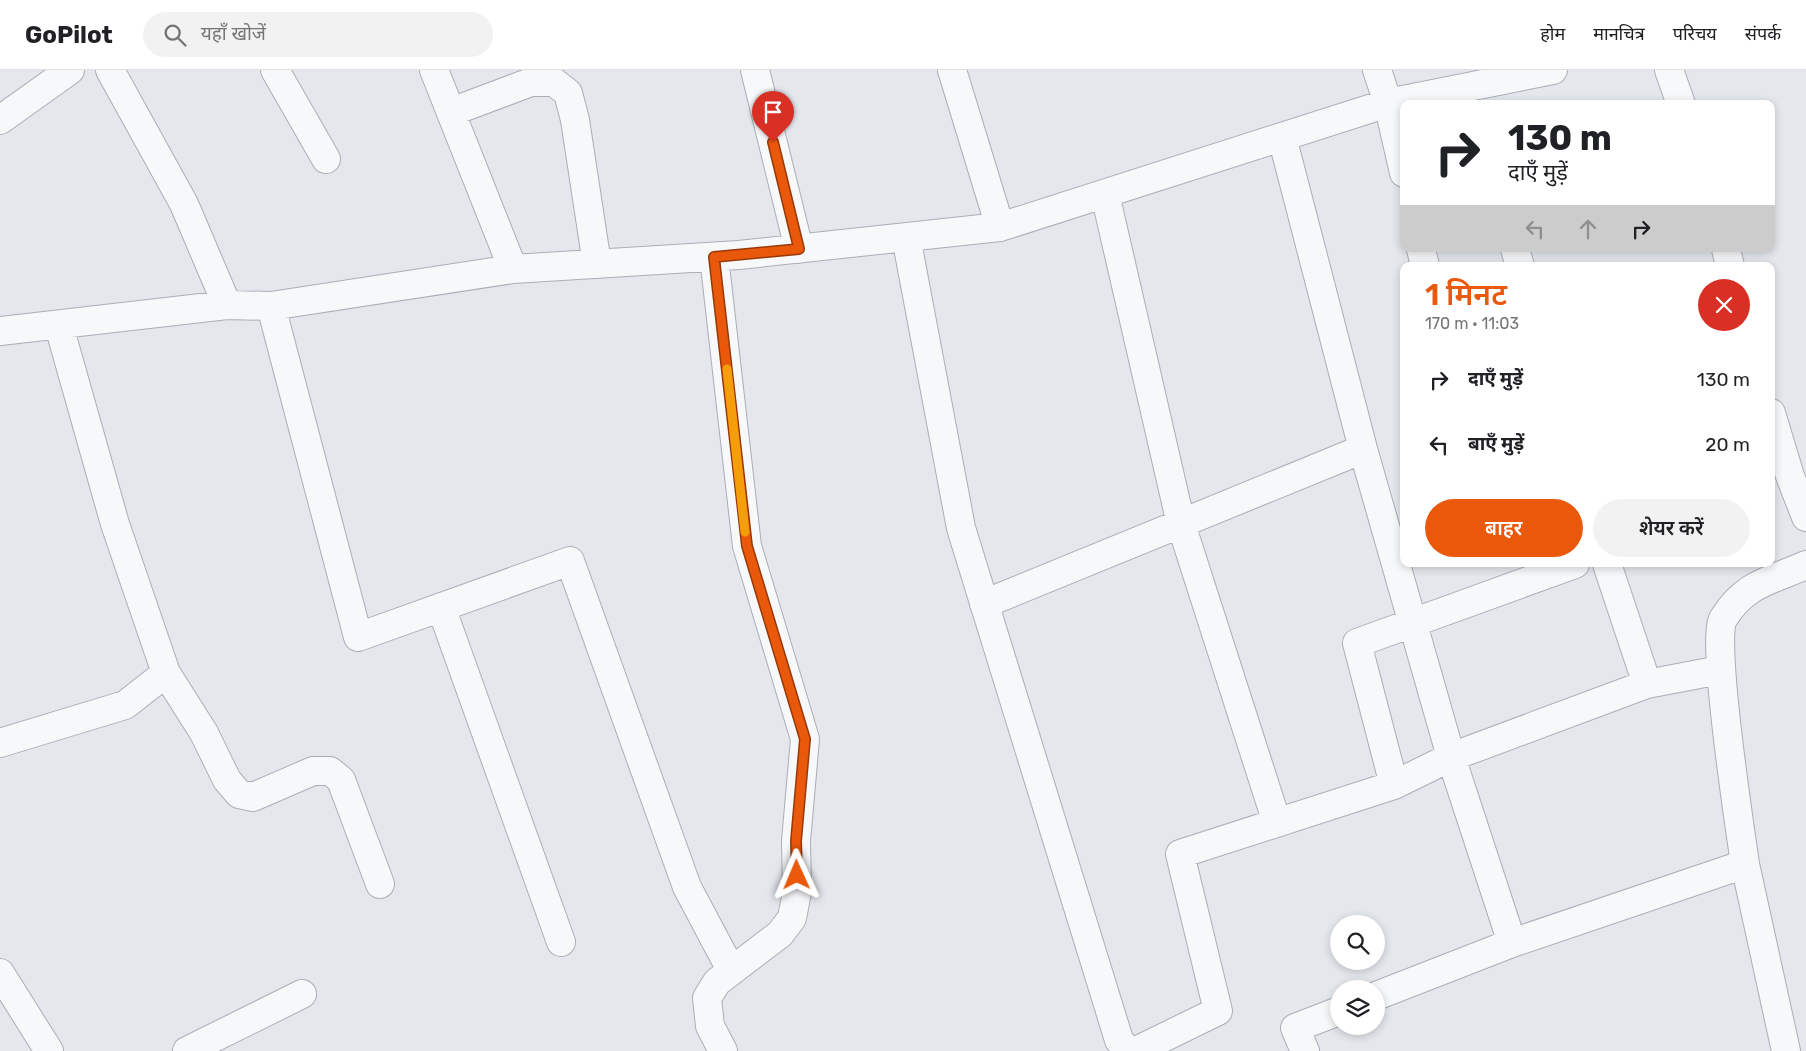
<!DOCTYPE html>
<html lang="hi">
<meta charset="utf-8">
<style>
body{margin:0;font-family:Rubik,"Noto Sans Devanagari",sans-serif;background:#f2f2f2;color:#202124;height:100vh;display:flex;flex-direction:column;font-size:19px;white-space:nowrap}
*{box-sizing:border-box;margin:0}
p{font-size:16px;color:#757577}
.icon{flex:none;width:28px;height:28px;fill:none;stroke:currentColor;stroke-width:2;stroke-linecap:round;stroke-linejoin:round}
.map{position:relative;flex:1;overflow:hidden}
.sheet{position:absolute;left:1400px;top:192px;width:375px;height:305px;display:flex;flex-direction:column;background:#fff;border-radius:10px;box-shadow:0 2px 8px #0003}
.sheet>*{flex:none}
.banner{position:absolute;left:1400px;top:30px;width:375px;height:152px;border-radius:10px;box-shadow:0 2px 8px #0003;background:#fff;color:#202124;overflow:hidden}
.buttons{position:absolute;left:1330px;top:845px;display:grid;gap:10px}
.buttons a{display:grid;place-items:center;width:55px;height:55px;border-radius:50%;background:#fff;box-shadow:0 2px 8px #0003;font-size:25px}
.pin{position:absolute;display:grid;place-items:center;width:42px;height:42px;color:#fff;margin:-51px -21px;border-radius:50% 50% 50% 0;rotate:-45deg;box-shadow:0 0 5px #0007}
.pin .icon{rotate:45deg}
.me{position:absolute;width:55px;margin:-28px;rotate:359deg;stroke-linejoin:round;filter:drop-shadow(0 0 4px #0008)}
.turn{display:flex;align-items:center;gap:18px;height:105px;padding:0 25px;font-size:22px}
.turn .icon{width:65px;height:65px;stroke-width:2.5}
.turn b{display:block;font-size:35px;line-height:42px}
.lanes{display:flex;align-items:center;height:48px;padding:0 25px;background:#0003;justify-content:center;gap:25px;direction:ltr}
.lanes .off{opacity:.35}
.round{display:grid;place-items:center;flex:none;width:52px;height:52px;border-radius:26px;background:#f2f2f2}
.summary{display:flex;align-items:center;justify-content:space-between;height:85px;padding:0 25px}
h1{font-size:30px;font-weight:600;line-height:38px;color:#ea580c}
.button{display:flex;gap:10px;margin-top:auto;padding:10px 25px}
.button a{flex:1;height:58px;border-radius:30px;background:#ea580c;color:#fff;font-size:20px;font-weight:600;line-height:58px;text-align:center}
.button a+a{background:#f2f2f2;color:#202124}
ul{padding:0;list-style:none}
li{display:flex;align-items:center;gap:15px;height:65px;padding:0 25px}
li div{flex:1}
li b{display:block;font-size:19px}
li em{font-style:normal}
header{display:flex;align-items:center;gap:30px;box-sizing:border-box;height:70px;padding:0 25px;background:#fff;border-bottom:1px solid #e0e0e0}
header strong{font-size:24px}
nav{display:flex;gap:28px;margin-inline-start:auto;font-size:18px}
.search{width:350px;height:45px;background:#f2f2f2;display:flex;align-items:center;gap:12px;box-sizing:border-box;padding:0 18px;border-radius:28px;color:#757577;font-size:19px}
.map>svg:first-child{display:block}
</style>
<header>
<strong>GoPilot</strong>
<div class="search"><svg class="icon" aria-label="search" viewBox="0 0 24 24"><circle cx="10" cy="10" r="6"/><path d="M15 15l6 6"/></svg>यहाँ खोजें</div>
<nav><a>होम</a><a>मानचित्र</a><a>परिचय</a><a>संपर्क</a></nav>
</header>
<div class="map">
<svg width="1806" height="981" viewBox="0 0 1806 981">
<rect width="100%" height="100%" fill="#e4e7ec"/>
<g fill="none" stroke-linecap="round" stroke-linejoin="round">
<defs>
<path id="minor" d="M110,0L184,134L227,235
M275,0L326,89
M434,0L513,199
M755,0L799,179
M952,0L1000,157
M1377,0L1388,33L1404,103
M1669,0L1681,34
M451,42L531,12H554L568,23L575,50L597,194
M0,50L70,0
M1105,124L1181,454L1277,753
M906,167L961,458L1119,970L1128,981
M1421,179L1425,196
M1515,179L1520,196
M1726,179L1730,196
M714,187L747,476L805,669L796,771L797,822L792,848L780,864L717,912L707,928L710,956L723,981
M271,236L358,567L570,491L687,817L731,900
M0,261L227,235L271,236L513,199L739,185L1000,157L1388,33L1553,0
M1771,343L1790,406L1806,447
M1363,379L1451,687L1512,873
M1607,494L1647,614
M984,534L1363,379L1282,67
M441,537L561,872
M166,603L204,663L227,710L239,724L253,727L313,701H330L341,710L380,814
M0,673L125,635L166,603L115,454L59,256
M1394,715L1357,573L1575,494
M1745,794L1786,981
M0,903L49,981
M1376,926L1512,873L1745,794C1740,759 1711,569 1723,549C1745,513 1770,511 1806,495
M187,981L302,924
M1136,981L1218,941L1180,784L1394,715L1451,687L1647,614L1720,600
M1305,981L1295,958L1339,941"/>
</defs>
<use href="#minor" stroke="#a9aeb7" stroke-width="30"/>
<use href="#minor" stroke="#f7f8fa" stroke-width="28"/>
</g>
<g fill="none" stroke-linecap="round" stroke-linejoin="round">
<defs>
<path id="route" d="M773,72L799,179L714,187L747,476L805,669L796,771L797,805"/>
</defs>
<use href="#route" stroke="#983908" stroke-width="12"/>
<use href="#route" stroke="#ea580c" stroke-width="9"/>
<path stroke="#f59e0b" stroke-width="9" d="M727,299L745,462"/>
</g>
</svg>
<div class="buttons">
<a><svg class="icon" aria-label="search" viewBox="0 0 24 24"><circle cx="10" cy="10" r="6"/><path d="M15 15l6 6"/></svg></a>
<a><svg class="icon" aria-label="layers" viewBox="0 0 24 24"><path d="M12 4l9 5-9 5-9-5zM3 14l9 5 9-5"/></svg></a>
</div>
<div class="pin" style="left:773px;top:72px;background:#d93025"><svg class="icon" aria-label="arrive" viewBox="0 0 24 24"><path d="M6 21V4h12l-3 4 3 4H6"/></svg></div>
<svg class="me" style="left:797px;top:805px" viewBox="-20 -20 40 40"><path d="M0-17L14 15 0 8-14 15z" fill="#ea580c" stroke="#fff" stroke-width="4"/></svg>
<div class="banner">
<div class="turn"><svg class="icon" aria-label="right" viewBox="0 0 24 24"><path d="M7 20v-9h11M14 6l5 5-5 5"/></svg><div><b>130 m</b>दाएँ मुड़ें</div></div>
<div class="lanes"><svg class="icon off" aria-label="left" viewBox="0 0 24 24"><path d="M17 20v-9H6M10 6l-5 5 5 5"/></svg><svg class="icon off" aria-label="ahead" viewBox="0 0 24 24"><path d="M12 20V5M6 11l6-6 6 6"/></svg><svg class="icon" aria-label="right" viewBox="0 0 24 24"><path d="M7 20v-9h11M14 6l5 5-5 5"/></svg></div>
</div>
<section class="sheet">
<div class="summary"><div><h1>1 मिनट</h1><p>170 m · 11:03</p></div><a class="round" style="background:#d93025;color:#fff"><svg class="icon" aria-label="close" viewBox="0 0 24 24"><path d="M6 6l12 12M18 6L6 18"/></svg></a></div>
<ul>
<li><svg class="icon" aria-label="right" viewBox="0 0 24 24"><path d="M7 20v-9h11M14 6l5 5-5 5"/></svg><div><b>दाएँ मुड़ें</b></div><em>130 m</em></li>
<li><svg class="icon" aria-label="left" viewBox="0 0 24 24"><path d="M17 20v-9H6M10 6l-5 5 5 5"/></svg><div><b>बाएँ मुड़ें</b></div><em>20 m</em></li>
</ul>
<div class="button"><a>बाहर</a><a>शेयर करें</a></div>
</section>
</div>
